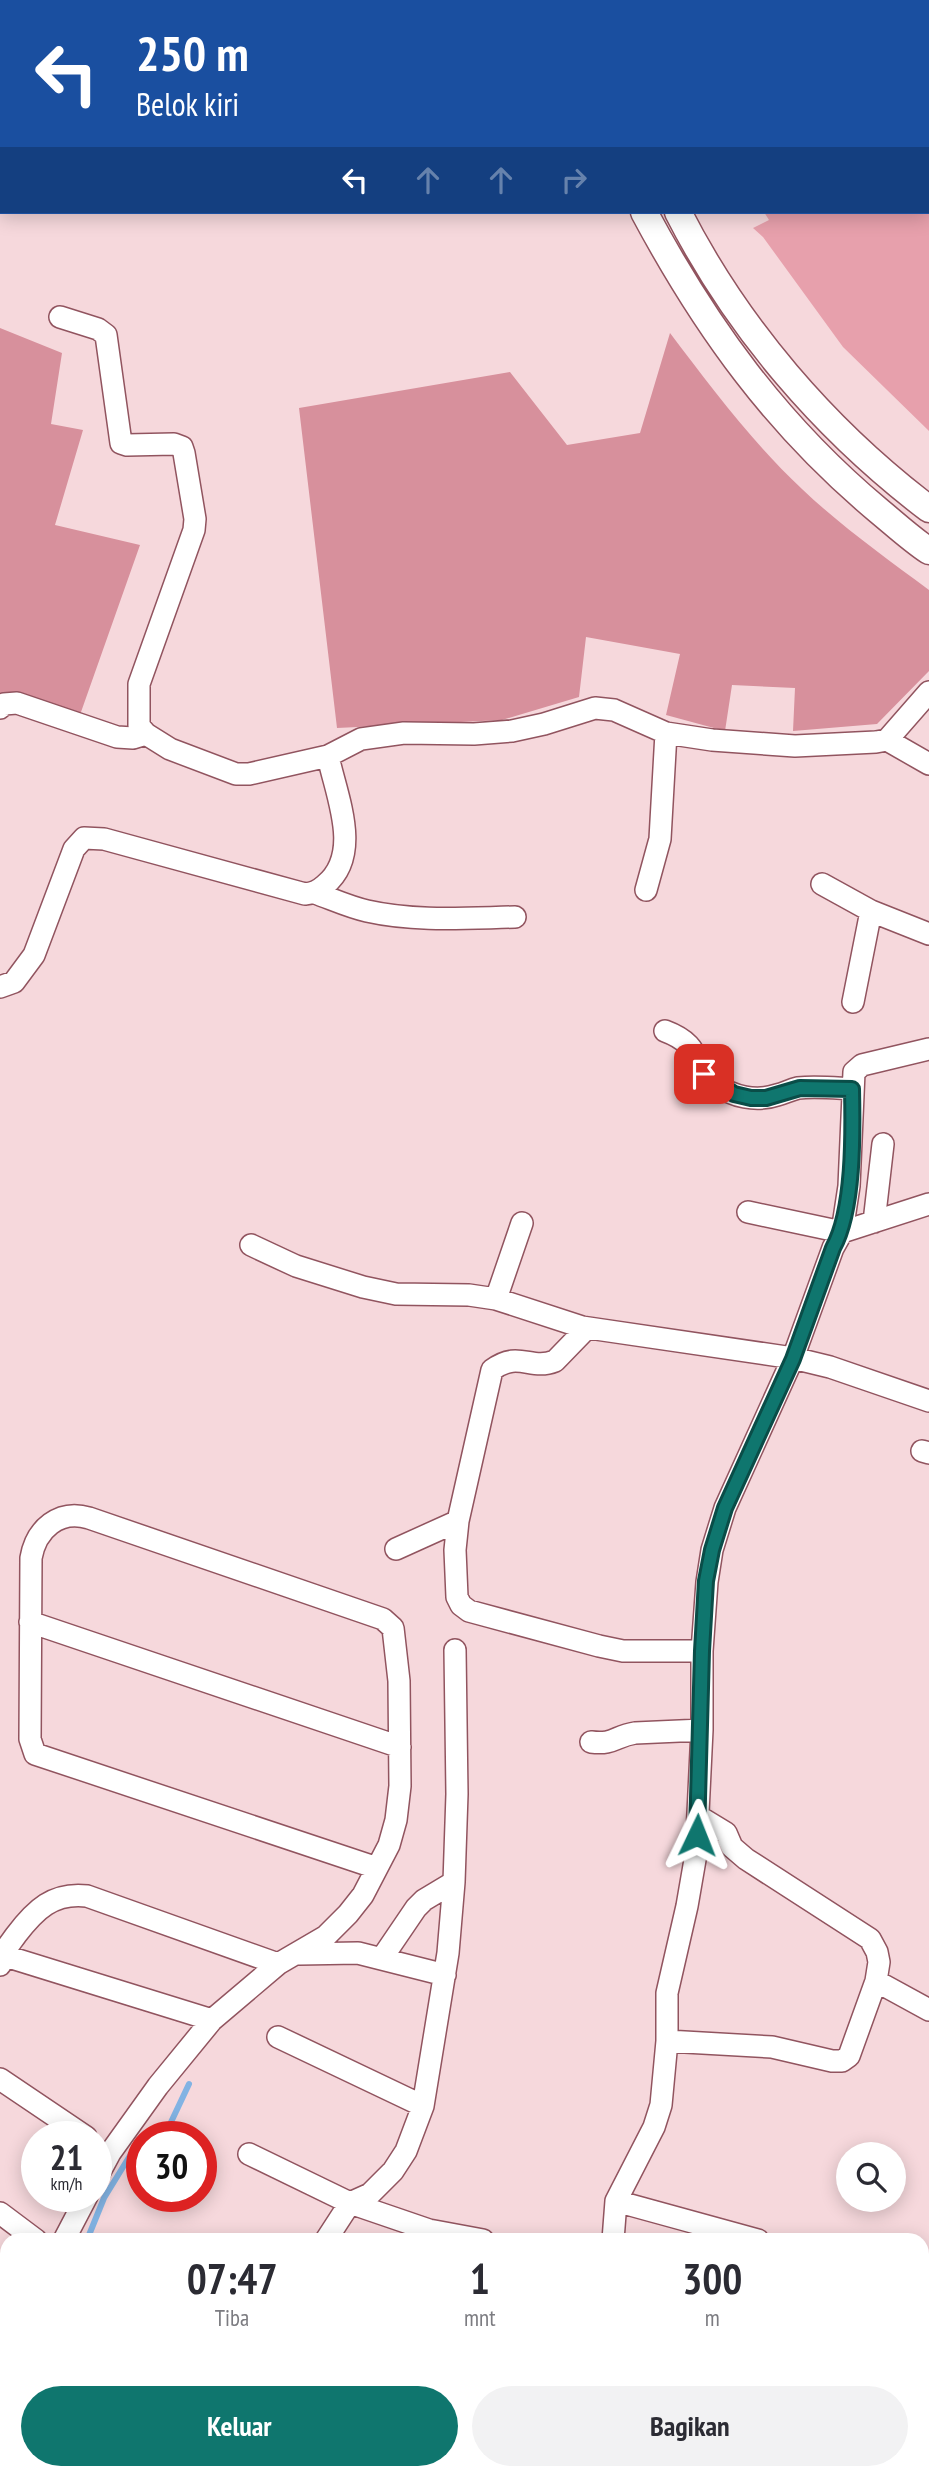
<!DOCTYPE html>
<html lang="id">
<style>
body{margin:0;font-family:"PT Sans Narrow",sans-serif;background:#f2f2f3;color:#2b2b33;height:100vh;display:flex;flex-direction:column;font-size:26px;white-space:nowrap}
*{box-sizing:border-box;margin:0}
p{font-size:23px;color:#7c7c81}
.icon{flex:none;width:38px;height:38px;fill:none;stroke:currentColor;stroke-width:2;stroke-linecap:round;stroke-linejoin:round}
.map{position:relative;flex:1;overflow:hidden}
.panel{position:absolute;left:0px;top:2233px;width:929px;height:247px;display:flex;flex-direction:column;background:#fff;border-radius:21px 21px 0 0;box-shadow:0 4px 18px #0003}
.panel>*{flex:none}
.banner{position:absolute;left:0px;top:0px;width:929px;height:214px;box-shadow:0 4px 18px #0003;background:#1a4fa0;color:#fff;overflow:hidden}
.tools{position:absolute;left:836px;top:2142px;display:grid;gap:14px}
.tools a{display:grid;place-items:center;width:70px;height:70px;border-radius:50%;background:#fff;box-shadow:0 4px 18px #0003;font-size:35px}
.speed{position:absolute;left:21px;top:2121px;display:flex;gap:14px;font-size:35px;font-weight:700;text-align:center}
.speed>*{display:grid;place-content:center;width:91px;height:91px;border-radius:50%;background:#fff;box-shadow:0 4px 18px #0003;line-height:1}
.speed small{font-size:18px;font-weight:400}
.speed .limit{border:10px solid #d22;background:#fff;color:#111}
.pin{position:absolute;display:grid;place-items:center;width:60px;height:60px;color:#fff;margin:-30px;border-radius:14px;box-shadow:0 4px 10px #0006}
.me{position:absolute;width:77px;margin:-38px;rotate:2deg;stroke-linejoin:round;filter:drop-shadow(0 0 5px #0008)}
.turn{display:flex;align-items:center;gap:24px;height:147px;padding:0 21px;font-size:32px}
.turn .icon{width:91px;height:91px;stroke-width:2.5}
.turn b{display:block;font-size:49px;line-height:60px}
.lanes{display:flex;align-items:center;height:66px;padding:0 21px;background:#0003;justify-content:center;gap:35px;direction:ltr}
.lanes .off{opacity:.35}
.eta{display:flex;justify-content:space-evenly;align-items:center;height:119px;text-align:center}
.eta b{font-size:42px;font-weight:700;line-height:49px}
.button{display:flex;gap:14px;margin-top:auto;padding:14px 21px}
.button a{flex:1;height:80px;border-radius:42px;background:#0f766e;color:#fff;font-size:28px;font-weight:700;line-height:80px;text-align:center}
.button a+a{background:#f2f2f3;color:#2b2b33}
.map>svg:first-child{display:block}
</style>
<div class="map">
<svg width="929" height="2479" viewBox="0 0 929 2479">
<rect width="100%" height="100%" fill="#f6d8dc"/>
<path fill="#e7a0ac" d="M659,0H929V431L843,347L763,237L753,228L769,220L764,212H928V2Z"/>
<path fill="#d7909c" d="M0,328L62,353L51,424L83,430L55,525L140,545L81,712L66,714L0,693Z
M670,333C711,387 752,442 802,489C841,526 886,558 929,590V671L877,724L793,731L795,688L732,685L725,731L666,715L680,654L586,637L579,697L502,720L337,728L299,408L510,372L567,445L640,433Z"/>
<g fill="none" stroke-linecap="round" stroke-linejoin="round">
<path stroke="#82b3e3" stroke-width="6" d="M164,2137L189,2084
M87,2240L104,2198L131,2154L142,2150
M0,2389L7,2387"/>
<defs>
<path id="minor" d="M60,317L98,329L106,335L121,443L127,445L174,444L182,447L184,453L195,519L194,530L139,684V726L146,734L170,749L236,774H249L328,756L361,739L404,733L474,734L512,731L544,724L595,708L614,710L666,733L712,740L795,746L876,742L887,740L929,692
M0,708L4,704L17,703L117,737L133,738L146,734
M887,740L929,764
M822,884L871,911L929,934
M646,890L660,839L666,733
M315,893C332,899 349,907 367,911C416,922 466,918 515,917
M0,987L14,982L34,955L74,849L84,838L104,839L305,894C314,893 318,891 325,885C363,854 336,795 328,756
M853,1002L871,911
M665,1031C705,1046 690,1065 715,1084C733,1097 756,1102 777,1095C785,1093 790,1090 798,1088C816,1086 834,1088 852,1089
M748,1212L842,1232L849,1186L854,1072L862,1065L929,1049
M874,1222L883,1144
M251,1245L296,1266L363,1287L396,1294L469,1295L496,1299L582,1327L793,1358L830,1367L929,1401
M496,1299L522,1223
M587,1328L555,1361C530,1371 519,1350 492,1370L458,1521L455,1550L457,1597L461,1605L469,1611L599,1646L623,1651H702
M922,1451L929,1453
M396,1549L458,1521
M30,1622L400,1747
M591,1742C614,1745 615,1736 635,1733L702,1730
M299,1954L358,1953L445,1975
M2,1955L212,2020
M382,1958L416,1908L424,1900L454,1882
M0,1965C2,1952 9,1945 16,1935C35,1910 53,1892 87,1896L278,1964
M876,1981L929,2010
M278,2037L423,2106
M667,2041L772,2047L832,2061H842L849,2056L876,1981L879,1962L877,1952L870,1939L746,1859L732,1847L726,1833L698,1816
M0,2079L86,2137
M249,2154L350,2203L429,2230L483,2240
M96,2179L110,2153L158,2086L212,2020L278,1964L326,1936L348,1914L363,1895L389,1845L396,1820L400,1786L399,1681L393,1628L383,1619L89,1518C59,1509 36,1529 31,1558L30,1739L35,1754L377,1868
M616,2201L758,2240
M0,2213L36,2240
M64,2240L87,2196
M326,2240L350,2203L370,2194L393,2171L406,2151L423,2106L448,1953L454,1882L457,1794L455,1650
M613,2240L616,2201L654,2127L661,2105L667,2041V1993L687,1906L696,1854L702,1730V1651L707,1582L712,1550L725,1508L793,1358L833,1248L842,1232L929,1204
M0,2350L7,2341
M922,2367L929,2369
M157,2473L168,2479
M333,2473L339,2479
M275,2479L282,2473
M587,2479L589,2473"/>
<path id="major" d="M569,0V2
M598,0L599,2
M644,212C706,328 777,426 879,511C896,525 911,539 929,551
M678,212C737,328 825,430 929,509"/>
</defs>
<use href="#minor" stroke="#91545f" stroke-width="24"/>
<use href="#major" stroke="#91545f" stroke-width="29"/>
<use href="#minor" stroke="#fff" stroke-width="21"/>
<use href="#major" stroke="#fff" stroke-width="26"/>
</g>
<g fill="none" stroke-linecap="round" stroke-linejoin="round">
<defs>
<path id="route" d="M697,1835L702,1651L706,1581L712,1550L725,1508L793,1359L833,1248C854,1210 853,1134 852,1089L800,1088L766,1098H751L734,1094L704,1074"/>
</defs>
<use href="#route" stroke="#0a4d48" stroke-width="18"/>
<use href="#route" stroke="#0f766e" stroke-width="12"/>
</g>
</svg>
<div class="tools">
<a><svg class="icon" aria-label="search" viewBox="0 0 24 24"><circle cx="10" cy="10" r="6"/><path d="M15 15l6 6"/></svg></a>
</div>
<div class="speed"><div>21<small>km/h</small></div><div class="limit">30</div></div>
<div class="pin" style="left:704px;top:1074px;background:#d93025"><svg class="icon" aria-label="arrive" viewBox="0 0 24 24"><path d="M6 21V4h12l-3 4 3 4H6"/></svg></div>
<svg class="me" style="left:697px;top:1835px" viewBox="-20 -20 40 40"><path d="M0-17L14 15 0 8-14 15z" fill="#0f766e" stroke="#fff" stroke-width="4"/></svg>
<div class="banner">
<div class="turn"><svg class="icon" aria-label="left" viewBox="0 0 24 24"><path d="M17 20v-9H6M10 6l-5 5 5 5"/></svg><div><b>250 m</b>Belok kiri</div></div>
<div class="lanes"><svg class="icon" aria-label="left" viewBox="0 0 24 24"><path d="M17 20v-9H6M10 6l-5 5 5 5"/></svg><svg class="icon off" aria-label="ahead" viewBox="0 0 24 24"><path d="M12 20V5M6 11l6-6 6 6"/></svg><svg class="icon off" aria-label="ahead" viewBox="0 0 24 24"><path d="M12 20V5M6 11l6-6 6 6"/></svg><svg class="icon off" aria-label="right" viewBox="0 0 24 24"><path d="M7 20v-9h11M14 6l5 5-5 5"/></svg></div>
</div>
<section class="panel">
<div class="eta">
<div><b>07:47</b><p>Tiba</p></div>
<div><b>1</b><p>mnt</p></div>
<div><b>300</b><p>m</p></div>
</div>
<div class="button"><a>Keluar</a><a>Bagikan</a></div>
</section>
</div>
